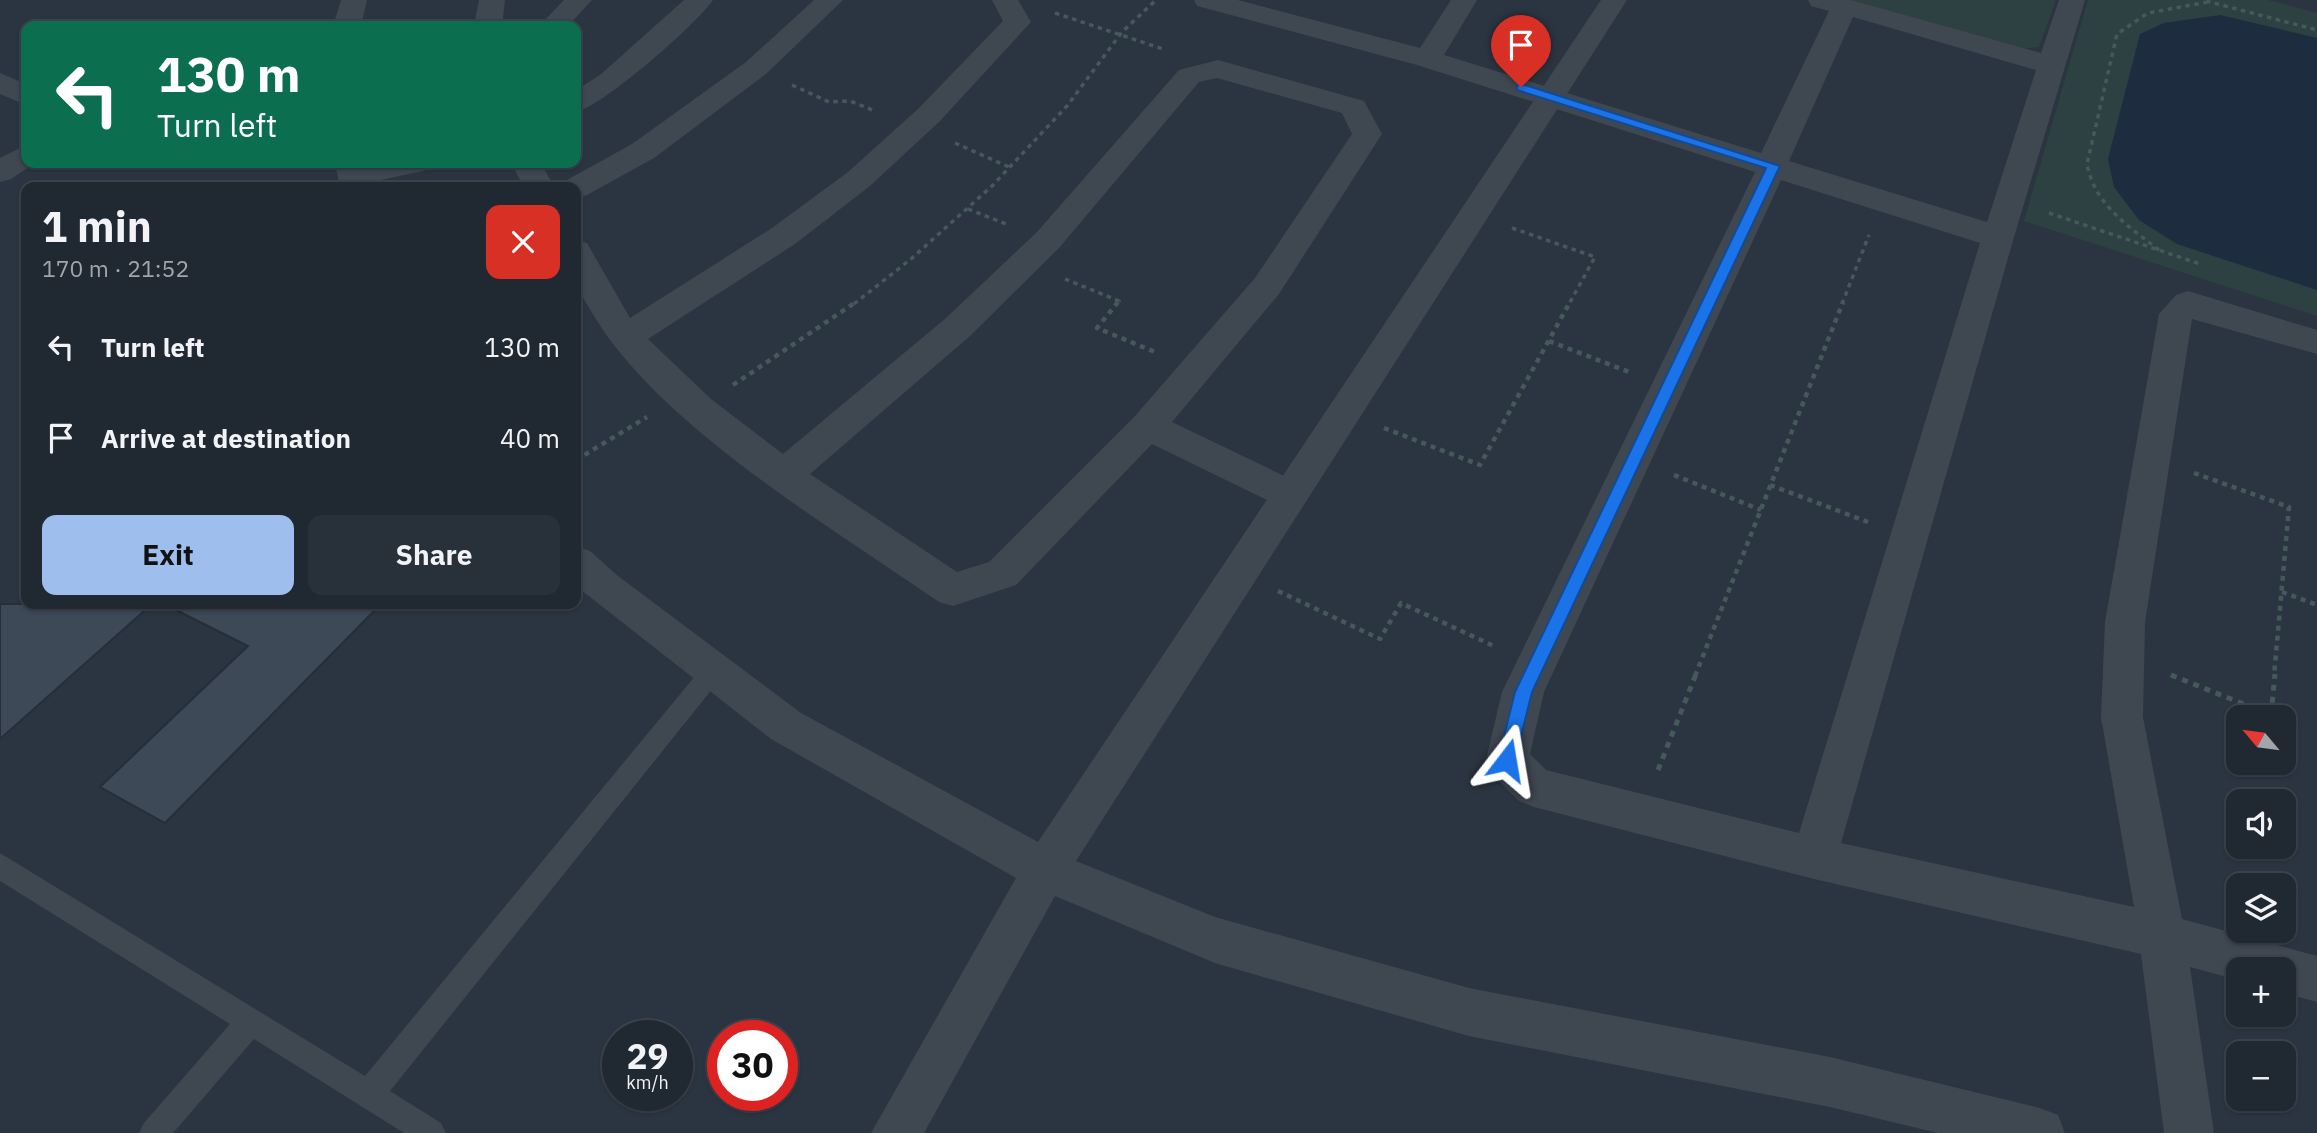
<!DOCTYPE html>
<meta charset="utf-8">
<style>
body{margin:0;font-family:"IBM Plex Sans",sans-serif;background:#283039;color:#f1f3f6;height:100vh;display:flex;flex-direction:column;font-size:26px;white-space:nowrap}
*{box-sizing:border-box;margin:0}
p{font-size:23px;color:#a2a6ab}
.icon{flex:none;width:38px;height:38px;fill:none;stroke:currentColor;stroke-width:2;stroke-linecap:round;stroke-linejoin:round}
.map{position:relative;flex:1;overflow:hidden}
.panel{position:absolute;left:21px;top:182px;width:560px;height:427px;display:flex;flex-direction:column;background:#202831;border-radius:14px;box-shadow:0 2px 5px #0004,0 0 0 2px #3d444d}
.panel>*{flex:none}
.top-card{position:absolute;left:21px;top:21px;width:560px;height:147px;border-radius:14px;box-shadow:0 2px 5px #0004,0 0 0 2px #3d444d;background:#0b6e4f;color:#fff;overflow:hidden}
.needle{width:46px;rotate:299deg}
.controls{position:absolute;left:2226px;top:705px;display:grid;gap:14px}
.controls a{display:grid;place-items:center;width:70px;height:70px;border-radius:14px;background:#202831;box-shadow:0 2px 5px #0004,0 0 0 2px #3d444d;font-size:35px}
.speed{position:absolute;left:602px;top:1020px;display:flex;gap:14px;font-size:35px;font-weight:700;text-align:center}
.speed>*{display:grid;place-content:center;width:91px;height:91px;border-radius:50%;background:#202831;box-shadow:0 2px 5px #0004,0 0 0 2px #3d444d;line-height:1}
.speed small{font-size:18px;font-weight:400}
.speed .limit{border:10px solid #d22;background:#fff;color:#111}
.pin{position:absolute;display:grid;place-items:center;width:60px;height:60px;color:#fff;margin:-72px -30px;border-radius:50% 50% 50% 0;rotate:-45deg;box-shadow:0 0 7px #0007}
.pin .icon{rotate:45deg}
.me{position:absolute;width:77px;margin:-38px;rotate:14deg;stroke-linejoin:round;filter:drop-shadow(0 0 5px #0008)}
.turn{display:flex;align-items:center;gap:24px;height:147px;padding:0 21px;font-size:32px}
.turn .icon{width:91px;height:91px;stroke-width:2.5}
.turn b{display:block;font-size:49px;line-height:60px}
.round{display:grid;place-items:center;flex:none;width:74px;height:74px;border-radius:14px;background:#283039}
.headline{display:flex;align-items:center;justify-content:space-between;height:119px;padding:0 21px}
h1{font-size:42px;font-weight:700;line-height:52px}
.action{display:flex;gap:14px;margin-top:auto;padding:14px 21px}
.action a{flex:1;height:80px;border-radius:14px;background:#9ebeee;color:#111;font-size:28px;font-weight:700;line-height:80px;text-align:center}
.action a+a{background:#283039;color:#f1f3f6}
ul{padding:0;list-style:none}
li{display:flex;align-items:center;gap:21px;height:91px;padding:0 21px}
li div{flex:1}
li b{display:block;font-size:26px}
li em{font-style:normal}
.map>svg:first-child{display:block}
</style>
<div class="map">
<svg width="2317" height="1133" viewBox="0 0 2317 1133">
<rect width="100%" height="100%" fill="#2b3541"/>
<path fill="#2d4042" d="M1848,0H2056L2039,47L2020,49Z
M2088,0H2268L2317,13V316L2024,221Z"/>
<path fill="#1e2c3f" d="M2220,15L2317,38V290L2177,244L2139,220L2114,187L2108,159L2140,34L2164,23Z"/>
<path fill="#3d4957" stroke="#252e39" stroke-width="2" d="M0,604H152L0,739Z
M164,604H381L165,823L100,787L248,646Z"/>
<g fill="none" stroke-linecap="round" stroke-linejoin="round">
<path stroke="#46595a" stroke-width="3.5" stroke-dasharray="4.5 4.5" stroke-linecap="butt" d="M2206,1L2317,30
M1055,13L1163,49
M792,85L829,102L850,101L875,111
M955,143L1009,167
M968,209L1006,224
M2049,213L2200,264
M1512,228L1595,257L1569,304
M2159,250C2129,227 2094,204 2087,164L2117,34L2148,13L2208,2
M1065,279L1119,301L1117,304
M854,304L911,259L992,186L1067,106L1122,32L1156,0
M1842,304L1869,235"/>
<path stroke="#46595a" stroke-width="4.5" stroke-dasharray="5 5" stroke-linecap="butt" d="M1118,302L1097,328L1155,352
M1549,341L1629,372
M733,385L856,302
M1384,428L1480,465L1570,302
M576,460L647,417
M2194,473L2289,507L2274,676
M1674,475L1761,510
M1770,485L1868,522
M1278,591L1380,639L1401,603L1496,647
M2282,592L2317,605
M2171,675L2174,676
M1695,676L1843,302"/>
<path stroke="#46595a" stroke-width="5" stroke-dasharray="6 6" stroke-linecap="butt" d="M2171,675L2271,715L2275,674
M1658,770L1696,674"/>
<path fill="#3f4751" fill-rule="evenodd" d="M713,660L721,664L725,671L721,678L390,1091L441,1123L446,1133H404L254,1039L173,1133H139L144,1123L230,1024L0,881V853L365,1076L705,664Z"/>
<path fill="#3f4751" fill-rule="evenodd" d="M479,0H505L502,26H474Z
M564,0H592L568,26H539Z
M684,0H713C696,25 603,106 576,112V90L600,75Z
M814,0H843L766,74L654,158L587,195L576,198V187H561L565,181L632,144L746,62Z
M992,0H1018L1031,22L940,121L870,186L795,244L648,339L711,399L783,454L946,318L1037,232L1179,70L1218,60L1364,101L1382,134L1279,294L1172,422L1303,485L1309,495L1303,505L1290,510L1277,505L1152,444L1016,585L953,606L939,602C831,527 656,424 591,311C586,302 579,292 576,282C573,270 576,253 576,240L587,243L630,318L772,228L848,172L919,108L1003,21ZM1217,78L1342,113L1352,134L1255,278L1135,416L989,562L957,572L810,474L970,336L1059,248L1199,82Z
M1194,0H1238L1420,48L1451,0H1477L1444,55L1761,153L1829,11L1811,6L1808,0H1851L2041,53L2059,0H2085L2014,237L1841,843L2134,907L2101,717L2105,622L2159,314L2176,295L2188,291L2317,330V354L2192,319L2145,622L2143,717L2182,919L2317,956V1002L2284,993V970H2238V980L2190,967L2214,1133H2164L2141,954L1814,879L1534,807L1519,801L1492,774L1486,760L1502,692L1755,172L1417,65L1197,6ZM1853,17L2036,70L1987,222L1789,161ZM1781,180L1980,243L1799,833L1546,770L1530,754L1544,692Z
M0,73L26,84V105L0,94Z
M26,145V163H35L11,179L0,182V158Z
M369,163H431L427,170L353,186L342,183L338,176L342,169Z
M511,163H541L554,187H524Z"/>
<path fill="#3f4751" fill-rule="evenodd" d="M341,0H367L361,26H333Z
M1601,0H1627L1076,861L1215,917L1469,988L1830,1057L2040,1108L2058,1115L2065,1133H1938L1830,1107L1469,1036L1215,963L1055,896L924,1133H871L1016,878L771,739L576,586V546L590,551L618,576L801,713L1038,842Z
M335,163H365L370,187H340Z"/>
</g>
<path fill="#1a73e8" stroke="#114b97" stroke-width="2" d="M1517,85H1525L1780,166L1532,692L1515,760L1513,765L1507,768L1500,765L1498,760L1515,692L1766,168L1517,90Z"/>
</svg>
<div class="controls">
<a><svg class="needle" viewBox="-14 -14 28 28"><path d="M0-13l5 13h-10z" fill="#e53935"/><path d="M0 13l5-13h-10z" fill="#a2a6ab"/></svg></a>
<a><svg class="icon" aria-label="sound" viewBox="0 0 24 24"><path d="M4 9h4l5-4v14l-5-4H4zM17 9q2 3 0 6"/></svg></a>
<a><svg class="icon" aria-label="layers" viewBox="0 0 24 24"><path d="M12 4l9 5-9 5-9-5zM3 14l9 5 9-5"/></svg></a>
<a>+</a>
<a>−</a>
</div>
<div class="speed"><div>29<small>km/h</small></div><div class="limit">30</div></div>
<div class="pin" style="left:1521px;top:87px;background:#d93025"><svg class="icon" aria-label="arrive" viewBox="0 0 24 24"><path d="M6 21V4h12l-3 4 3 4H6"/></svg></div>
<svg class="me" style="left:1507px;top:760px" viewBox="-20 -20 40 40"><path d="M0-17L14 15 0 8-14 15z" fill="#1a73e8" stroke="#fff" stroke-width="4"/></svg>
<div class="top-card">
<div class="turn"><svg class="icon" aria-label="left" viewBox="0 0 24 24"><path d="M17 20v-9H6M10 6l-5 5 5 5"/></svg><div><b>130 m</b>Turn left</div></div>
</div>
<section class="panel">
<div class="headline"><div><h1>1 min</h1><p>170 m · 21:52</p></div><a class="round" style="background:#d93025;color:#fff"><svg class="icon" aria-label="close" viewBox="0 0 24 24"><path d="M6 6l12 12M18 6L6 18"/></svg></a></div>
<ul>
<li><svg class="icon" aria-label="left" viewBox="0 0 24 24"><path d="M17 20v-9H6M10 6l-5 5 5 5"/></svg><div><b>Turn left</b></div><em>130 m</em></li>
<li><svg class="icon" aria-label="arrive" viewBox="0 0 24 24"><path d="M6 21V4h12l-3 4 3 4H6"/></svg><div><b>Arrive at destination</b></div><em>40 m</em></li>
</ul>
<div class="action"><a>Exit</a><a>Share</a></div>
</section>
</div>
